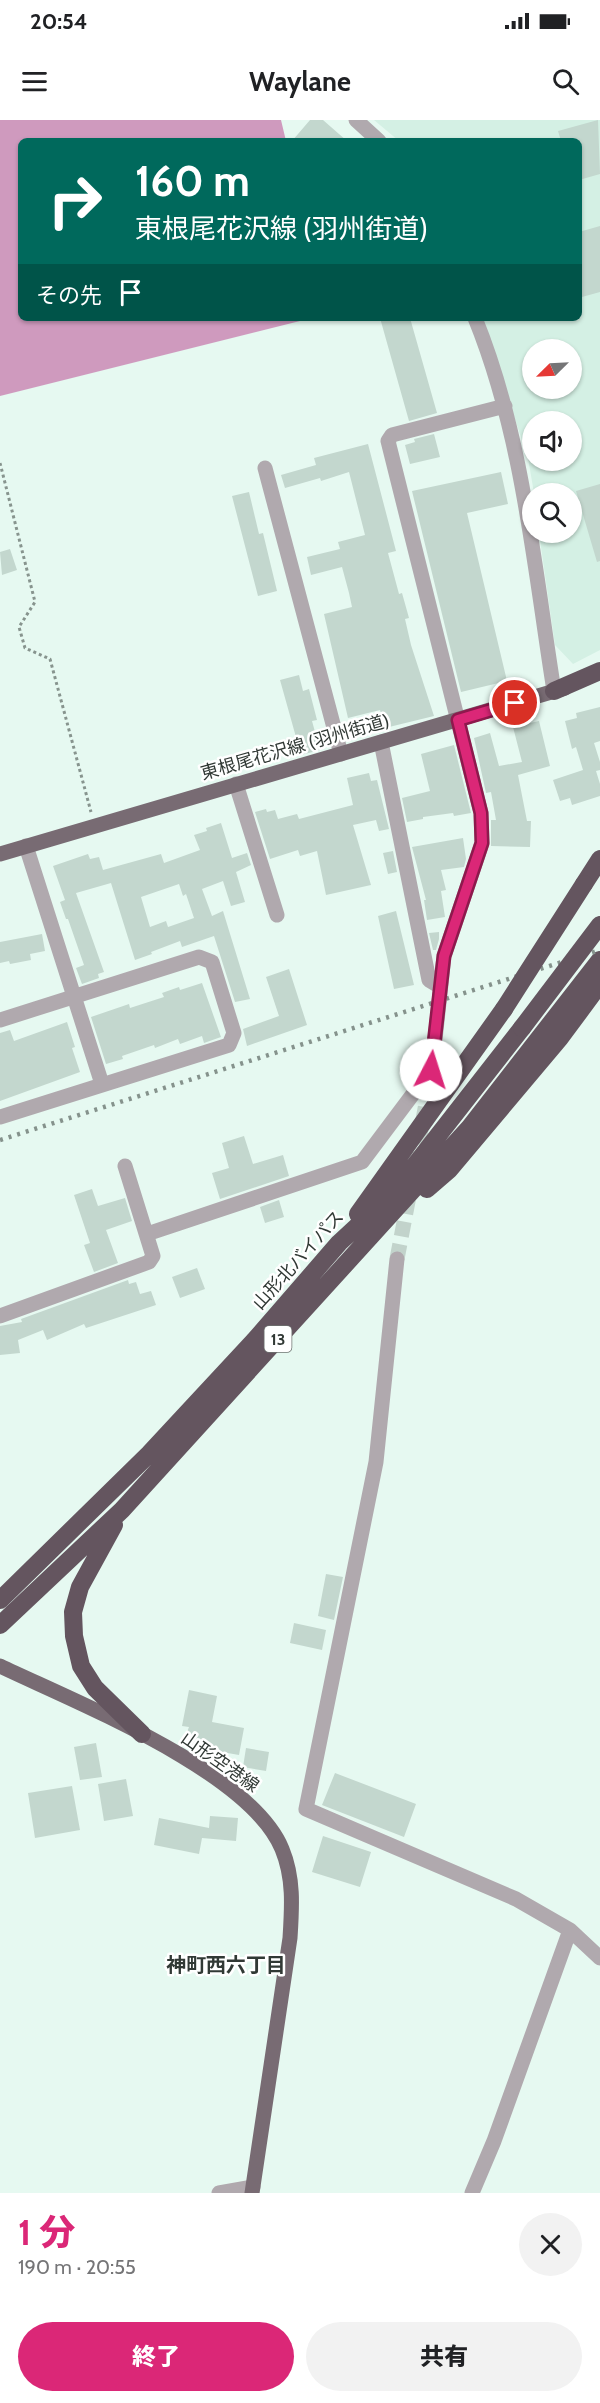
<!DOCTYPE html>
<html lang="ja">
<meta charset="utf-8">
<style>
body{margin:0;font-family:Cabin,"Noto Sans JP",sans-serif;background:#f2f2f2;color:#202124;height:100vh;display:flex;flex-direction:column;font-size:22px;white-space:nowrap}
*{box-sizing:border-box;margin:0}
p{font-size:20px;color:#757577}
.icon{flex:none;width:33px;height:33px;fill:none;stroke:currentColor;stroke-width:2;stroke-linecap:round;stroke-linejoin:round}
.map{position:relative;height:2073px;overflow:hidden}
.details{display:flex;flex-direction:column;background:#fff;flex:1}
.details>*{flex:none}
.banner{position:absolute;left:18px;top:18px;width:564px;height:183px;border-radius:9px;box-shadow:0 2px 4px #0004;background:#00695c;color:#fff;overflow:hidden}
.needle{width:39px;rotate:246deg}
.controls{position:absolute;left:522px;top:219px;display:grid;gap:12px}
.controls a{display:grid;place-items:center;width:60px;height:60px;border-radius:50%;background:#fff;box-shadow:0 2px 4px #0004;font-size:30px}
.pin{position:absolute;display:grid;place-items:center;width:51px;height:51px;color:#fff;margin:-26px;border:3px solid #fff;border-radius:50%;box-shadow:0 2px 6px #0007}
.me{position:absolute;width:66px;margin:-33px;rotate:5deg;stroke-linejoin:round;filter:drop-shadow(0 0 4px #0008)}
.turn{display:flex;align-items:center;gap:21px;height:126px;padding:0 18px;font-size:27px}
.turn .icon{width:78px;height:78px;stroke-width:2.5}
.turn b{display:block;font-size:42px;line-height:51px}
.then{display:flex;align-items:center;height:57px;padding:0 18px;background:#0003;gap:12px;font-size:22px}
.round{display:grid;place-items:center;flex:none;width:63px;height:63px;border-radius:32px;background:#f2f2f2}
.summary{display:flex;align-items:center;justify-content:space-between;height:102px;padding:0 18px}
h1{font-size:36px;font-weight:800;line-height:45px;color:#db2777}
.cta{display:flex;gap:12px;margin-top:auto;padding:12px 18px}
.cta a{flex:1;height:69px;border-radius:36px;background:#db2777;color:#fff;font-size:24px;font-weight:800;line-height:69px;text-align:center}
.cta a+a{background:#f2f2f2;color:#202124}
.status{display:flex;justify-content:space-between;align-items:center;height:42px;padding:0 30px;background:#fff;direction:ltr}
.status svg{height:16px;fill:currentColor}
header{display:flex;justify-content:space-between;align-items:center;height:78px;padding:0 18px;background:#fff;font-size:27px;font-weight:800}
.map>svg:first-child{display:block}
</style>
<div class="status"><b>20:54</b><svg viewBox="0 0 49 12"><path d="M0 12V9h3v3zM5 12V6h3v6zM10 12V3h3v9zM15 12V0h3v12zM26 1h20v11H26zM47 4h2v5h-2z"/></svg></div>
<header><svg class="icon" aria-label="menu" viewBox="0 0 24 24"><path d="M4 6h16M4 12h16M4 18h16"/></svg>Waylane<svg class="icon" aria-label="search" viewBox="0 0 24 24"><circle cx="10" cy="10" r="6"/><path d="M15 15l6 6"/></svg></header>
<div class="map">
<svg width="600" height="2073" viewBox="0 0 600 2073">
<rect width="100%" height="100%" fill="#e6f9f1"/>
<path fill="#d4f0e4" fill-rule="evenodd" d="M374,0H600V530L573,544L555,525L539,413L572,412V374L534,373L528,338L481,198H579V21H399ZM532,230H572V268H532ZM532,302H572V340H532Z"/>
<path fill="#cf9abe" d="M0,0H281L286,21H21V198H312L0,276Z"/>
<path fill="#c3d7ce" fill-rule="evenodd" d="M310,0H323L347,21H292Z
M598,0L600,54L579,60V21H561L558,11Z
M600,106V172L582,177L579,167V112Z
M380,198H410L437,293L409,301Z
M434,314L440,337L410,344L405,325L415,322L414,319Z
M368,324L396,431L388,433L399,474L402,473L409,498L405,499L411,525L434,596L385,608L380,590L348,598L324,494L352,487L349,473L342,447L311,455L307,437L340,429L338,422L365,415L349,352L321,361L320,358L285,368L281,355L316,345L314,338Z
M501,352L508,384L467,393L507,561L461,572L412,371Z
M600,364V441L597,442L576,371Z
M249,372L259,414L263,413L277,471L258,476L232,376Z
M10,429L17,450L2,455L0,432Z
M299,555L303,571L309,569L317,600L312,601L320,630L301,635L280,560Z
M600,587V621L594,623L600,642V650L596,651L600,664V676L572,685L570,678L560,681L553,660L583,650L576,627L572,629L565,601L577,598L576,593Z
M539,601L550,646L518,655L527,701H531L530,727L491,726V700H496L491,672L486,673L474,618L490,613L499,646L522,642L513,607Z
M454,625L471,693L454,696L453,693L423,697V699L407,702L402,678L430,671L421,634Z
M369,653L371,661L377,660L389,709L379,711L376,700L353,705L371,765L326,775L317,731L300,736L298,730L270,739L255,692L266,689L267,692L275,690L278,699L297,694L299,699L353,685L347,658Z
M221,703L232,738L247,733L251,745L236,752L245,782L231,786L223,761L202,769L212,796L223,791L250,879L235,882L214,816L182,827L180,821L151,832L152,834L135,840L111,763L76,773L104,852L98,854L99,858L82,864L76,848L84,845L68,799H66L60,782L65,780L53,746L88,734L90,739L99,737L103,750L161,734L164,743L200,730L194,715L207,711L206,708ZM179,764L183,776L186,774L194,798L168,807L166,801L150,807L141,777Z
M463,718L466,739L464,747L441,750L446,770L441,771L445,797L427,800L424,780H426L412,727Z
M393,731L397,752L388,754L383,733Z
M396,791L414,865L394,869L378,796Z
M439,812V819L436,830H433L429,813Z
M42,814L45,831L30,834L31,840L10,844L9,841L0,843V822Z
M289,849L307,905L247,926L243,909L279,896L266,857Z
M202,863L221,917L204,923L202,916L180,924L178,919L155,928L154,925L122,936L123,939L106,944L91,897L129,884L130,888L164,877L162,873L179,867L180,870Z
M67,902L75,927L72,928L80,952L0,981V913L10,910L14,921Z
M244,1016L253,1044L283,1035L289,1056L220,1079L212,1053L229,1048L222,1023Z
M92,1069L98,1086L125,1078L132,1101L106,1110L118,1143L94,1152L84,1125L90,1123L74,1075Z
M279,1080L284,1097L265,1103L260,1087Z
M197,1148L205,1169L180,1178L172,1157Z
M128,1160L129,1164L136,1162L140,1174L151,1171L156,1185L86,1208L84,1204L47,1220L43,1210L18,1220L20,1233L0,1235V1206L22,1202L21,1199Z
M326,1454L343,1457L334,1500L318,1496Z
M294,1503L326,1510L322,1530L290,1523Z
M189,1570L217,1576L212,1602L244,1608L239,1635L205,1629L204,1633L182,1625L189,1607L182,1606Z
M96,1623L102,1657L80,1660L74,1627Z
M246,1628L269,1632L266,1651L243,1647Z
M335,1653L416,1684L404,1717L322,1685Z
M126,1659L133,1696L104,1701L98,1664Z
M72,1666L80,1710L35,1718L28,1673Z
M210,1696L238,1698L236,1721L202,1718L199,1734L154,1725L159,1698L209,1708Z
M323,1716L371,1732L360,1767L312,1752Z"/>
<g fill="none" stroke-linecap="round" stroke-linejoin="round">
<path stroke="#c2d3cb" stroke-width="15" stroke-dasharray="15 8" stroke-linecap="butt" d="M414,1047L431,957
M397,1139L410,1071"/>
<path stroke="#87948e" stroke-width="3" stroke-dasharray="3 3" stroke-linecap="butt" d="M0,343L35,482L19,507L25,528L50,539L91,692"/>
<path stroke="#b0a9ae" stroke-width="15" d="M356,0L379,21
M475,198C523,316 534,446 554,571
M265,348L341,634
M381,622L429,860L439,866
M236,664L277,795
M26,726L102,964
M0,900L199,837L212,842L234,913L229,925L0,997
M431,957L444,836L482,723L481,693L388,321L392,315L505,286
M147,1114L362,1042L431,950
M397,1139L376,1342L306,1689L516,1779L570,1810L600,1838
M0,1196L149,1142L153,1136L125,1046
M219,2073L253,2067
M472,2073L494,2021L570,1810"/>
<path stroke="#786b73" stroke-width="15" d="M0,734L565,568
M0,1546C75,1582 250,1651 282,1729C294,1758 292,1787 290,1818L252,2073"/>
<path stroke="#64555f" stroke-width="18" d="M554,571L600,551
M584,764L600,739
M427,1069L449,1050L560,918L600,864
M358,1094L504,889
M114,1405L80,1467L73,1492L74,1516L81,1546L95,1568L142,1614
M0,1480L149,1334L254,1221L339,1123L394,1072L522,908
M0,1505L122,1390L470,1007L600,840"/>
<path stroke="#85928c" stroke-width="4.5" stroke-dasharray="3 6" stroke-linecap="butt" d="M0,1020L600,830"/>
<path stroke="#64555f" stroke-width="18" d="M504,889L584,764
M522,908L600,805"/>
</g>
<g fill="none" stroke-linecap="round" stroke-linejoin="round">
<defs>
<path id="route" d="M431,950L444,836L482,723L481,693L458,600L515,583"/>
</defs>
<use href="#route" stroke="#8e194d" stroke-width="15"/>
<use href="#route" stroke="#db2777" stroke-width="10"/>
</g>
<g text-anchor="middle" dominant-baseline="central" stroke-width="5" stroke-linejoin="round" paint-order="stroke">
<rect fill="#fff" stroke="#6f7472" stroke-width="1.5" x="264.5" y="1206" width="27" height="26" rx="4.5"/>
<g font-size="16" font-weight="bold" fill="#313935">
<text x="278" y="1219">13</text>
</g>
<g font-size="18" fill="#313935" stroke="#fff">
<text transform="translate(295 627) rotate(-16)">東根尾花沢線 (羽州街道)</text>
<text transform="translate(298 1140) rotate(-48)">山形北バイパス</text>
<text transform="translate(220 1642) rotate(35)">山形空港線</text>
</g>
<g font-size="20" font-weight="bold" fill="#313935" stroke="#fff">
<text x="226" y="1845">神町西六丁目</text>
</g>
</g>
</svg>
<div class="controls">
<a><svg class="needle" viewBox="-14 -14 28 28"><path d="M0-13l5 13h-10z" fill="#e53935"/><path d="M0 13l5-13h-10z" fill="#757577"/></svg></a>
<a><svg class="icon" aria-label="sound" viewBox="0 0 24 24"><path d="M4 9h4l5-4v14l-5-4H4zM17 9q2 3 0 6"/></svg></a>
<a><svg class="icon" aria-label="search" viewBox="0 0 24 24"><circle cx="10" cy="10" r="6"/><path d="M15 15l6 6"/></svg></a>
</div>
<div class="pin" style="left:515px;top:583px;background:#d93025"><svg class="icon" aria-label="arrive" viewBox="0 0 24 24"><path d="M6 21V4h12l-3 4 3 4H6"/></svg></div>
<svg class="me" style="left:431px;top:950px" viewBox="-20 -20 40 40"><circle r="19" fill="#fff"/><path d="M0-13L10 11 0 6-10 11z" fill="#db2777"/></svg>
<div class="banner">
<div class="turn"><svg class="icon" aria-label="right" viewBox="0 0 24 24"><path d="M7 20v-9h11M14 6l5 5-5 5"/></svg><div><b>160 m</b>東根尾花沢線 (羽州街道)</div></div>
<div class="then">その先<svg class="icon" aria-label="arrive" viewBox="0 0 24 24"><path d="M6 21V4h12l-3 4 3 4H6"/></svg></div>
</div>
</div>
<section class="details">
<div class="summary"><div><h1>1 分</h1><p>190 m · 20:55</p></div><a class="round"><svg class="icon" aria-label="close" viewBox="0 0 24 24"><path d="M6 6l12 12M18 6L6 18"/></svg></a></div>
<div class="cta"><a>終了</a><a>共有</a></div>
</section>
